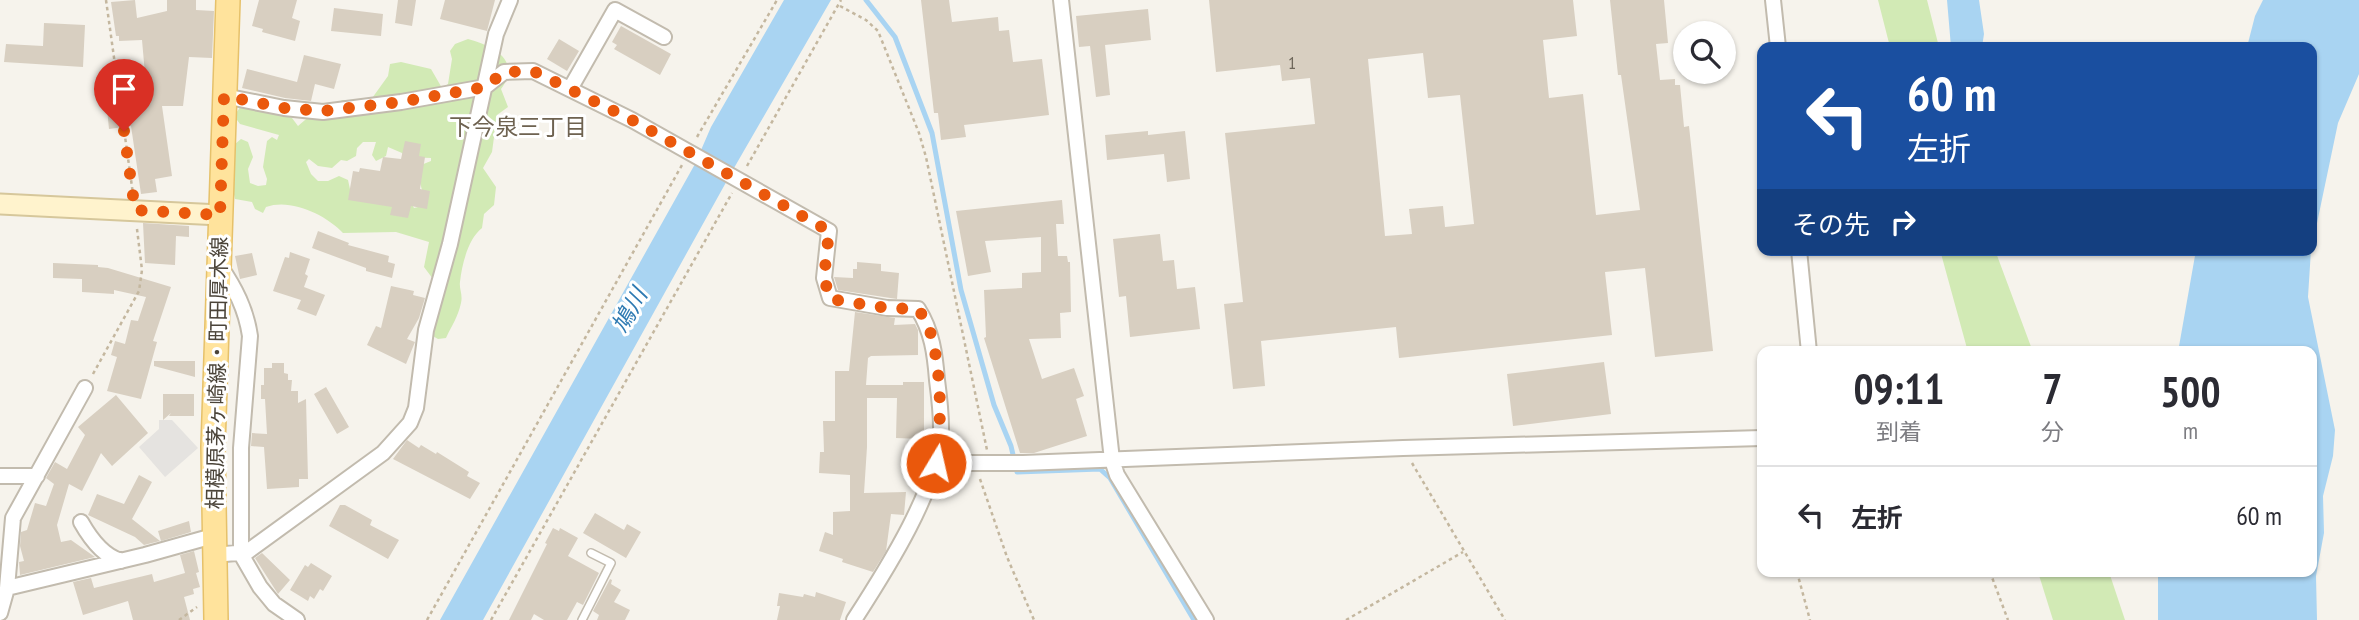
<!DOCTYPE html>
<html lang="ja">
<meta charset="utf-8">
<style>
body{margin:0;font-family:"PT Sans Narrow","Noto Sans JP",sans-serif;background:#f7f7f7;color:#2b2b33;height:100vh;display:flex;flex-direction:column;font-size:26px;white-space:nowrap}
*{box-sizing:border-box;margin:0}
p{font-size:23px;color:#7c7c81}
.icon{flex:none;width:38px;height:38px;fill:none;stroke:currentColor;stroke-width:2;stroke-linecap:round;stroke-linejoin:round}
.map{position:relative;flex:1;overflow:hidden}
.side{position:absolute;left:1757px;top:346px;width:560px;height:231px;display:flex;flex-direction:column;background:#fff;border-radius:14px;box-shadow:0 2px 5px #0004}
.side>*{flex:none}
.top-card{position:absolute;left:1757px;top:42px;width:560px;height:214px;border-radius:14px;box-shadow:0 2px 5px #0004;background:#1a4fa0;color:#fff;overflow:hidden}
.fabs{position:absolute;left:1673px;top:21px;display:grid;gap:14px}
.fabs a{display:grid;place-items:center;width:63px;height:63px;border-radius:50%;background:#fff;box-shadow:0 2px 5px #0004;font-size:35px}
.pin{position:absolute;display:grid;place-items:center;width:60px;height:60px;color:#fff;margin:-72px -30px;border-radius:50% 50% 50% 0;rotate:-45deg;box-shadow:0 0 7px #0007}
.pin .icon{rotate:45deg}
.me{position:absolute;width:77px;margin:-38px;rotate:9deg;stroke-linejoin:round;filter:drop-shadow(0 0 5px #0008)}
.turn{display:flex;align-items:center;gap:24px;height:147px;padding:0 35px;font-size:32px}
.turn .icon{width:91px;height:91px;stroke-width:2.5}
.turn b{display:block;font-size:49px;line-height:60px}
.then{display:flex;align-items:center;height:66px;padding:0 35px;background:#0003;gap:14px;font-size:26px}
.eta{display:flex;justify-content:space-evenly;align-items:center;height:119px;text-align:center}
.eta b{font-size:42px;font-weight:700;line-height:49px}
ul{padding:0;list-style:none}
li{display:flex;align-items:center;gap:21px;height:98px;padding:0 35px;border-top:2px solid #e1e1e2}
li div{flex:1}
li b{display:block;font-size:26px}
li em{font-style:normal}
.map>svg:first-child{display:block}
</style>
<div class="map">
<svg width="2359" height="620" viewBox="0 0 2359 620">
<rect width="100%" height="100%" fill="#f6f3ec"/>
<path fill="#d2eab5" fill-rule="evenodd" d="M1878,0H1927L1939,47H1890Z
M468,39C491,45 523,60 501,89L508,107L497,115L492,152L483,168L496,187L494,205L484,214L482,228C468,239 462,264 460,282C459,289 463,295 461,303C458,317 452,325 446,338L438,339L431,335L433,279L424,267L429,242L396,232L343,233C326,215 291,198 266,207L263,213L255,209L252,202L235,199L233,190L235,144L241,139L248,142L253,157L248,169L250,183L258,186L266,185L267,179L263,167L267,141L272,137L277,140L279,135L240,124L234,116L241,106L284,115L292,118L298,126L319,108L343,100L370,101L388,76L390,64L401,62L431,69L442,88L448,84L452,59L450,51L455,44ZM363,142H376L372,155L376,161L386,156L388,147L402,153L405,157L431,158V161L416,167L423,194L418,207L414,208L411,203L351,194L348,180L339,176L328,181H318L311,174L306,162L309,159L318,166L332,168L341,160L347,161L356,156L357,148Z
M1940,250H1995L2033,352H1968Z
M2038,572H2109L2125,620H2053Z"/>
<path fill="#e5e3e0" d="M159,420H172L198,448L165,477L139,447L159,429Z"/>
<path fill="#a9d4f2" d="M784,0H831L734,168L483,620H440L695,164L711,127Z
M1947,0H1979L1984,34L1982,47H1951Z
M2263,0H2359V74L2338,123L2312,247V47H2247L2255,16Z
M2196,250H2311L2308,297L2335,430L2333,456L2323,496L2324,533L2316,576L2317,620H2158V572H2312V352H2178Z"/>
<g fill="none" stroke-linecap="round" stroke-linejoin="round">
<path stroke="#a9d4f2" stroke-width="5" d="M866,0L895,37L932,133L961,290L994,405L1011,446L1017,472L1100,469L1110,478L1194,620"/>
</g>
<path fill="#d8cfc1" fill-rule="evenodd" d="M135,0L137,18L167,11V0H196V10L214,11L212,58L189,57L183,106H162L172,176L155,179L157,192L141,194L131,126L109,129L105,89L128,86V78H139V74H145L142,40L119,41V36H116L111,2Z
M259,0H297L292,18L300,21L295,41L262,32L263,29L252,26Z
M398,0H416L412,26L395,23Z
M445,0H495L487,31L440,19Z
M921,0H949L952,22L998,17L999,31L1009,30L1013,62L1042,59L1049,115L964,125L966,137L941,140L938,113H934Z
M1209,0H1573L1577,36L1543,40L1549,98L1583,94L1596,215L1640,210L1621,75H1618L1610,0H1664L1668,43L1656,44L1660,80L1675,79V85H1680L1684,127L1689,126L1713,351L1655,357L1645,268L1605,272L1612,335L1399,358L1396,327L1261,341L1265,386L1233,389L1224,304L1243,302L1225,133L1315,124L1310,78L1282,81L1280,65L1216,72ZM1423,53L1428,98L1460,95L1474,224L1445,227L1443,206L1409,209L1412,234L1385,236L1368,59Z
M334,8L383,14L381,36L331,31Z
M1148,9L1151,40L1105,45L1110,95L1096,97L1090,46L1079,47L1076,16Z
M44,23L85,25L83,67L4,62L6,44L43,46Z
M621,26L671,54L660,75L614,49L617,45L612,42Z
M559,39L579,51L567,71L547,59Z
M304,55L341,64L334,89L315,84L311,101L285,98L242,88L247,69L297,82Z
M1148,131V135L1185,131L1190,179L1167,182L1164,154L1107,160L1105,135Z
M405,141L421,144L419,156L425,157L420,189L430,191L427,209L411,206L408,218L390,215L392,207L348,200L353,171L359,172L360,168L380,171L383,157L401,159Z
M1062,200L1064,224H1056L1058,256H1067L1068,262H1070L1071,312L1060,313L1061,338L1029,339L1042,379L1074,368L1084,396L1076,399L1087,436L1034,453H1020L984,338L986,337L984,290L1022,288V273L1041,272V237L985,241L991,272L968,276L956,211Z
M143,223L189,226V237L176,236L175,265L145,263Z
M318,231L349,243L348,245L389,256L388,262L395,264L392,278L366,271V268L312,248Z
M1160,234L1163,261L1174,260L1177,289L1195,287L1200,329L1130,337L1126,296L1119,297L1113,239Z
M290,252L310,259L305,274L308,276L304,287L325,295L316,316L297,309L301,300L273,291L285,257L289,258Z
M252,253L257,275L240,279L235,256Z
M857,262L881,264V271L899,273L897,299L838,290L834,277L853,278V269H857Z
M53,263L98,265V267L108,268L171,287L153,341L157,342L141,399L107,391L117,357L111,355L115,341L125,344L131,320L138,321L146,297L114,290V294L82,292V279L53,278Z
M391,286L414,291L413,295L425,298L419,318L407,339L415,342L406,364L367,345L376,326L381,328Z
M855,312L895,318L894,325L915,324L918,330V355L871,356L868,358L866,385H903V382H924V434H921V439L896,438L897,398H867V447L864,493L906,492L904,515L891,514L886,551L873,572L842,562L843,559L819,551L825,532L833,535V512L850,511V475L819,473L820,452H824L823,421H835V371H849Z
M154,361H195V377L154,366Z
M1604,362L1611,414L1513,426L1507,374Z
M272,363H284V373L288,374V380H292L291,391H298V403L306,399L308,479H299V487L267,489L264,447L251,446L252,433L267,434L265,399H261V385H264V368H272Z
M326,387L349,427L337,434L314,394Z
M163,394H194V416H169L171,413L163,420Z
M116,395L148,433L112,466L101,453L82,491L69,484L57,525L61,542L71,540L95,557L20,575L19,562L24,561L20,546L21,532L27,530L35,503L46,506L54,484L46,478L55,462L67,469L85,435L78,427Z
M407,440L419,448L421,445L436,454L437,452L469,472L467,476L480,483L470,499L393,459Z
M139,475L152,482L132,519L160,541L144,545L135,537L88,515L97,494L124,504Z
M340,505H345L372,520L370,525L399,540L388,559L329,526Z
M595,513L624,530L627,524L641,532L626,558L583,533Z
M189,521L191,532L161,541L158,531Z
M553,528L559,531L560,528L578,538L568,556L599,573L583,605L577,602L567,620H544L534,614L531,620H509L547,544L545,543Z
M194,551L199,572L196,573L200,587L193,589L194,594L184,597L190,620H133L128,601L83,615L73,582L91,578L94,588L152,574L154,582L185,573L180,555Z
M262,553L290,580L278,594L255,558Z
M311,563L332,576L323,591L320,589L314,599L310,596L308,601L290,590L305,565L308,567Z
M610,579L612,580L611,584L621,590L614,602L630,610L625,620H597L599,615L593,611Z
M816,592L846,602L840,620H777L780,606H777L779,593L803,597L804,594L815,597Z"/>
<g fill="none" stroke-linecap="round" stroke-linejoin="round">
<defs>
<path id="lane" d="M582,620L611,563L591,553"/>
<path id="street" d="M1061,0L1112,460L1117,475L1206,620
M1773,0L1778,47
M570,89L615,10L664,37
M224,96L284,108L323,112L401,102L485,87L504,72L533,71L632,120L829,231L824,278L830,298L887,308L918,309C932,331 935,354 937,380C939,395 941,412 941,428C941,485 885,572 854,620
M1799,250L1809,352
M220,266C235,288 246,309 250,336L241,448V554L260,587L274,604L297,620
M936,463H1023L1403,448L1762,438
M0,476H37
M81,522C90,538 103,556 121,561
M214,555L247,552L383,453L410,423L416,408L426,330L450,244L496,34L510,0
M7,588L145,555L213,536
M0,613L7,588L13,518L85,388"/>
<path id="secondary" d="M0,204L220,215"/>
<path id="primary" d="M216,620L213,447L228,0"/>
</defs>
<use href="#lane" stroke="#c2bbae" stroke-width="10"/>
<use href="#street" stroke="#c2bbae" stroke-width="18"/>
<use href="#secondary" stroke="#d6c79b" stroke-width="23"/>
<use href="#primary" stroke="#e6c16a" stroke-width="26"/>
<path stroke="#c4b79f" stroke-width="2.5" stroke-dasharray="3.5 3.5" stroke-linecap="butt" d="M106,0L133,194
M840,6L866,20L878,31L919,133L926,157L987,450
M697,137L777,0
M747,166L841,0
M93,374L139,291L142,270L137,229
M1412,463L1505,620
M980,479L1007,557L1034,620
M1797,572L1810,620
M1990,572L2008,620
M179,620L197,607
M427,620L682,165
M491,620L732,193
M1346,620L1463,552"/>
<use href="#lane" stroke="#fff" stroke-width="7"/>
<use href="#street" stroke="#fff" stroke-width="14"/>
<use href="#secondary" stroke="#fff3cd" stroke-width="19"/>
<use href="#primary" stroke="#ffe39c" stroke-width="23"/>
</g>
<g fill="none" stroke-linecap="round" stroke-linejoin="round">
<path stroke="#ea580c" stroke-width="12" stroke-dasharray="0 21.6" d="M124,131L135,210L220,215L224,96L284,108L323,111L401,102L485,87L504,72L533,71L632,120L829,231L824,278L830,299L887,308L918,309C922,315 927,321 929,328C942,368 942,422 936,463"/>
</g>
<g text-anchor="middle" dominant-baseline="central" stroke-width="6" stroke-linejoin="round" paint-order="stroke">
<g font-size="18" fill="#6e675b">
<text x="1292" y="62">1</text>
</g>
<g font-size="21" fill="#4b4439" stroke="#fff">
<text transform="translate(217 373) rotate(-89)">相模原茅ヶ崎線・町田厚木線</text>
</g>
<g font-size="23" fill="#6e6250" stroke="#fff">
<text x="518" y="126">下今泉三丁目</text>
</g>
<g font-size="23" font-style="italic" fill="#2e7ab2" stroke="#fff">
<text transform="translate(629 310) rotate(-61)">鳩川</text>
</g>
</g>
</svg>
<div class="fabs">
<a><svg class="icon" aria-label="search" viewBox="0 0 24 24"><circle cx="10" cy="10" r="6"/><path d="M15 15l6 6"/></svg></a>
</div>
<div class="pin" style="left:124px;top:131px;background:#d93025"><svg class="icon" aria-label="arrive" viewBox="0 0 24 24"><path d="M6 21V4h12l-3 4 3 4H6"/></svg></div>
<svg class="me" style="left:936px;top:463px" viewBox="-20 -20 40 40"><circle r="17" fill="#ea580c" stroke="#fff" stroke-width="3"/><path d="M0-11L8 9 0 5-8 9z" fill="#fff"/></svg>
<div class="top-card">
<div class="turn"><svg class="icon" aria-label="left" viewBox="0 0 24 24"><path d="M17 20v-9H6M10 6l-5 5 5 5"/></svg><div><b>60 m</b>左折</div></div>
<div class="then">その先<svg class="icon" aria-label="right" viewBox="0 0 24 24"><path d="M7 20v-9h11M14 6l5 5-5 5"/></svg></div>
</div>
<section class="side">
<div class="eta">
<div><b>09:11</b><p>到着</p></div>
<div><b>7</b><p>分</p></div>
<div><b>500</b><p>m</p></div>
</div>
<ul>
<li><svg class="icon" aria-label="left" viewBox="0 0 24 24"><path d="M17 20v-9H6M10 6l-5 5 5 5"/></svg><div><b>左折</b></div><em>60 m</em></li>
</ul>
</section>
</div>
